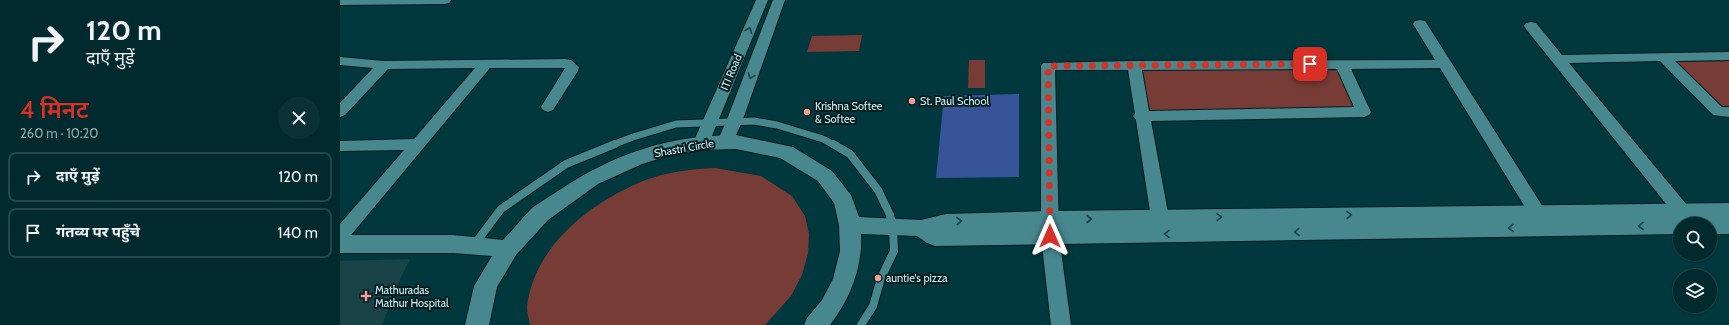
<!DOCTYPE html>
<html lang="hi">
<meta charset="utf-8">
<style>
body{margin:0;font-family:Cabin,"Noto Sans Devanagari",sans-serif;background:#0a3236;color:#f1f3f6;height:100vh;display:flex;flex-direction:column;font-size:15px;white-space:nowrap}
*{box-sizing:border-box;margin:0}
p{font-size:13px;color:#95a7aa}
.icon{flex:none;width:22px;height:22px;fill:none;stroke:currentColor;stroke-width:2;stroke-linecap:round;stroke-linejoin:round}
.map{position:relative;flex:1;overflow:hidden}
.sheet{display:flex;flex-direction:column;background:#002a2e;width:340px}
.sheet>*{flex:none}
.banner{background:#002a2e;color:#f1f3f6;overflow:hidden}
.fabs{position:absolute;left:1333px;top:217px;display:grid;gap:8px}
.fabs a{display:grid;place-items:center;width:44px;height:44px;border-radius:50%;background:#002a2e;box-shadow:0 1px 3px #0004,0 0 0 1px #22464a;font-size:20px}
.pin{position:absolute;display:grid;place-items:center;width:34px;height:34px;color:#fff;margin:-17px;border-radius:8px;box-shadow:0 2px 6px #0006}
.me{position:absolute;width:44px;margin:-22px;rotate:0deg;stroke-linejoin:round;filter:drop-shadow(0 0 3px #0008)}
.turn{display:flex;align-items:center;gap:14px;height:84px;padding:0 20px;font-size:18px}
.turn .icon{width:52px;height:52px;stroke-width:2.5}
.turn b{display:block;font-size:28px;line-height:34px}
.round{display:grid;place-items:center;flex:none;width:42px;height:42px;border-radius:21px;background:#0a3236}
.summary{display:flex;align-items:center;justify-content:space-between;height:68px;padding:0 20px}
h1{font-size:24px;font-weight:600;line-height:30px;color:#d93025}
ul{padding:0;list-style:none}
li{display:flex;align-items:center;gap:12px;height:50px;margin:0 8px 6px;padding:0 12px;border:2px solid #22464a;border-radius:8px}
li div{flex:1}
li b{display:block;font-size:15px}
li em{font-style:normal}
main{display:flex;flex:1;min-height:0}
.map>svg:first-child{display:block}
</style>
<main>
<section class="sheet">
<div class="banner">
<div class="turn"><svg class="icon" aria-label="right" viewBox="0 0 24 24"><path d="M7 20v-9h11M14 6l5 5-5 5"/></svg><div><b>120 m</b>दाएँ मुड़ें</div></div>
</div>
<div class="summary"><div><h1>4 मिनट</h1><p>260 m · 10:20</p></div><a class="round"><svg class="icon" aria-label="close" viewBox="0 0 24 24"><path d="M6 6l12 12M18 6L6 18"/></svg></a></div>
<ul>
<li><svg class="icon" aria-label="right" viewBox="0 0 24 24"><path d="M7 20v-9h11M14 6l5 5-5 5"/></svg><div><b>दाएँ मुड़ें</b></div><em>120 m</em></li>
<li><svg class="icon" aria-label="arrive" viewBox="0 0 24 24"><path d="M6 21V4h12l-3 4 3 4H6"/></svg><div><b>गंतव्य पर पहुँचे</b></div><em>140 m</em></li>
</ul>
</section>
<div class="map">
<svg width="1389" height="325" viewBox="0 0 1389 325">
<rect width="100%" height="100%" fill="#00383e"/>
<path fill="#1a4348" d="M70,259L59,281L42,325H0V261Z"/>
<path fill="#783c37" d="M522,35L519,51L467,52L472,36Z
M629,60H645V88H628Z
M1389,61V107H1380L1333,62Z
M999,67L1019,108L806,112L798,70Z
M375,168L421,176L452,196L465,216L469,234L468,253L462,275L451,296L425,325H190C189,319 187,313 187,307C194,246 250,203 303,181C326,172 351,169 375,168Z"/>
<path fill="#385498" d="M679,94V177L596,178L604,96Z"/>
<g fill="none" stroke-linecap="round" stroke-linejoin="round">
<defs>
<path id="service-far1" d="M272,145L293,137L336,124L414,121L437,125L483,139L494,145"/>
<path id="service" d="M493,144L510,154L538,190L550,215L553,227L554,251L541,278L533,306L521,325
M134,245L161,209L226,164L275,144"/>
<path id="minor" d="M0,0H111L109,3L105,4L0,5Z
M416,0H428L369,143L367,147L361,148L355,147L353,143Z
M433,0H445L402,122L391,146L385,147L379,146L377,142L386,122Z
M1080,20L1085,21L1087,24L1203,207L1206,212L1203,217L1197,218L1191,217L1100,68L1011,69L1031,112L1029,115L1024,117L811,121L829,218L826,223L820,225L814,223L811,218L796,120L793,116L795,114L788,70H715L719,236L731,325H711L701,236V66L703,63L794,61L1095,60L1073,24L1075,21ZM997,69L1014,107L809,111L802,70Z
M1191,22L1196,23L1222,55L1389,52V60L1335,61L1382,107H1389V117L1373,115L1320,61L1229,63L1347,205L1350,210L1347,215L1341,216L1335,215L1186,29L1184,26L1186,23Z
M0,57L44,61L226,59L231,60L239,67L238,71L213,110L208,112L203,110L201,107L225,68H150L6,241L0,243V224L64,150L0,151V141L74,139L135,68L48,69L5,115L0,117V103L33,68L0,65Z"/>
<path id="tertiary" d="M396,135L453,147L492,171L511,195L519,217L581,220L606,214L710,211L1389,203V234H1370V224H1360L1362,220L1365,219L1346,220L1350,224H1340V234L595,246L587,243L577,236L521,234C523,267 510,299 490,325H464L467,318L482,300L493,279L500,251L499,225L494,203L478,181L440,158L396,149L361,150L328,156L302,164L258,184L208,220L176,255L157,287L149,325H125L134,286L152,256L113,253H0V235H113L163,240C173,230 182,218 192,208C200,202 209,197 218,191C273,154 329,135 396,135Z"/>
</defs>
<use href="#service-far1" stroke="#071c1e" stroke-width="9"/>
<use href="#service" stroke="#071c1e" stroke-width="10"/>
<use href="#minor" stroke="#071c1e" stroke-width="2"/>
<use href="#tertiary" stroke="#071c1e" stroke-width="2"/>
<use href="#service-far1" stroke="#47888f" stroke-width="7"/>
<use href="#service" stroke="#47888f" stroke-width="8"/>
<use href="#minor" fill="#47888f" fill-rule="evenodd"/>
<use href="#tertiary" fill="#47888f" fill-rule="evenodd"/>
</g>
<defs><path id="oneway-chevron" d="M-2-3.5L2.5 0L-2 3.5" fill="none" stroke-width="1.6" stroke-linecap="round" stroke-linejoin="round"/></defs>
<g stroke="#1a4247">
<use href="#oneway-chevron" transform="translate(409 30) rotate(-67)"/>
<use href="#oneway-chevron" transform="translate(411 76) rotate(110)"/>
<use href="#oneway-chevron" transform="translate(1009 215) rotate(-1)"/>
<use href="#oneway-chevron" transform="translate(879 217) rotate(-1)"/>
<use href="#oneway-chevron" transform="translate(749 219)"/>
<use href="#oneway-chevron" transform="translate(619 221) rotate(-2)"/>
<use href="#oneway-chevron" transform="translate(1301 226) rotate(179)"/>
<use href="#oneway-chevron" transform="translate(1171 228) rotate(179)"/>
<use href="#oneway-chevron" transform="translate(957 232) rotate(179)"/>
<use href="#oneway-chevron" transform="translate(827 234) rotate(179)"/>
</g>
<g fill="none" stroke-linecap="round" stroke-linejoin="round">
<path stroke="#d93025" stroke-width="7" stroke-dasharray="0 12.6" d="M710,236L708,66L970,64"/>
</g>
<g fill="#f59c94" stroke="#021d20" stroke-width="1.5">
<circle cx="572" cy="101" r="4"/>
<circle cx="467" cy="112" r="4"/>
<circle cx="538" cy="278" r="4"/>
<path d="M24 290h4v4h4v4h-4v4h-4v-4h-4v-4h4z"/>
</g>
<g text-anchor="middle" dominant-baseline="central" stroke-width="4" stroke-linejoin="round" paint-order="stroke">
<g font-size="11" fill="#d1f1f5" stroke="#021d20">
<text transform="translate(391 72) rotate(-67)">ITI Road</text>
<text transform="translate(344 148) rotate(-10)">Shastri Circle</text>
</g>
<g font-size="11" fill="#d1f1f5" stroke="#021d20" text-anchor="start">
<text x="580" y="101">St. Paul School</text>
<text x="475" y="106">Krishna Softee<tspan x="475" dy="13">&amp; Softee</tspan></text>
<text x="546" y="278">auntie's pizza</text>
<text x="35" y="290">Mathuradas<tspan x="35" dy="13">Mathur Hospital</tspan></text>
</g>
</g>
</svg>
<div class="fabs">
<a><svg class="icon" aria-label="search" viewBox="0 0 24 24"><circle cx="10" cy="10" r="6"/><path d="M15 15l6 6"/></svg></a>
<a><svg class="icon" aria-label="layers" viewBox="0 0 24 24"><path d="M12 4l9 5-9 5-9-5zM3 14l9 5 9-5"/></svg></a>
</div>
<div class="pin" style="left:970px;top:64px;background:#d93025"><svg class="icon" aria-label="arrive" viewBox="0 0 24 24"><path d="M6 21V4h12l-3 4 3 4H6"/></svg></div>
<svg class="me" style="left:710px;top:236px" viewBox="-20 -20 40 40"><path d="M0-17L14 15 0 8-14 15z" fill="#d93025" stroke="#fff" stroke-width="4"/></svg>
</div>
</main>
